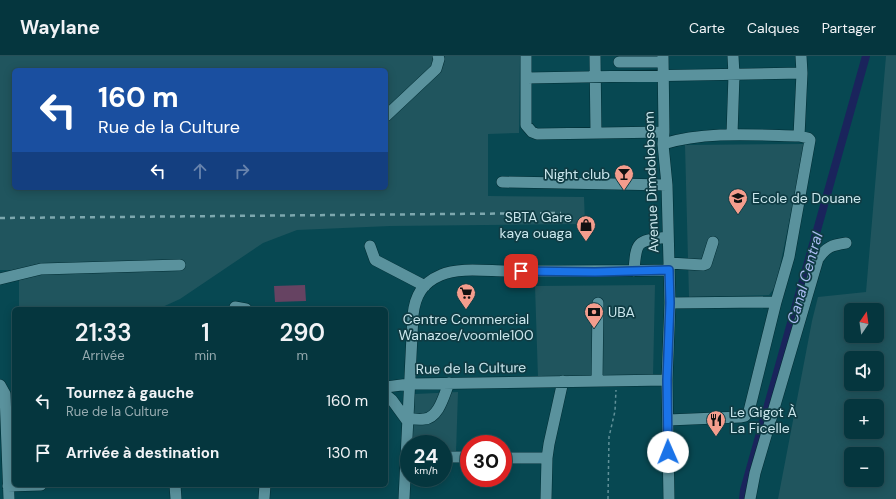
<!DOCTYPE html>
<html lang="fr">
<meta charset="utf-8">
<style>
body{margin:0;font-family:"DM Sans",sans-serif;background:#134149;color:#f1f3f6;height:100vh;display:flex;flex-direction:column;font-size:15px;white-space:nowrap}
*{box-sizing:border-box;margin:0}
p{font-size:13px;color:#97abb0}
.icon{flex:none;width:22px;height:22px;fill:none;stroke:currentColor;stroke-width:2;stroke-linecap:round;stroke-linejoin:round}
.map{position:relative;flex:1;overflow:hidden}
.drawer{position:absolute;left:12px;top:251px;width:376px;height:180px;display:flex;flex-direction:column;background:#05363e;border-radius:6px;box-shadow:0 2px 10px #0003,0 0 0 1px #265058}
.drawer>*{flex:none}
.hud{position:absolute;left:12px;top:12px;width:376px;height:122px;border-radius:6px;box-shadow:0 2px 10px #0003,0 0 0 1px #265058;background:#1a4fa0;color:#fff;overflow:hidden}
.needle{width:26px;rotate:13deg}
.tools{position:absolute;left:844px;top:247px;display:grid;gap:8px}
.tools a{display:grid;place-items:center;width:40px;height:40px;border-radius:6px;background:#05363e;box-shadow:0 2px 10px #0003,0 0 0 1px #265058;font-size:20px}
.speed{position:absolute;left:400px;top:379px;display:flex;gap:8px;font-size:20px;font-weight:700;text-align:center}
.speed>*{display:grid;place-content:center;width:52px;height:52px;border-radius:50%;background:#05363e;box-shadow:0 2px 10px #0003,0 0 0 1px #265058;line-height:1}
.speed small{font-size:10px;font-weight:400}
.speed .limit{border:6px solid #d22;background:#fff;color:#111}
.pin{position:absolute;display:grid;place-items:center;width:34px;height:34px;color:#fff;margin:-17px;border-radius:8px;box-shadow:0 2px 6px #0006}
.me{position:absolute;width:44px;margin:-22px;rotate:359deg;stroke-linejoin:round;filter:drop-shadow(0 0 3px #0008)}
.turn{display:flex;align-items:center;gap:14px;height:84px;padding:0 20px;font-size:18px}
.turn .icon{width:52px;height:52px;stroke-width:2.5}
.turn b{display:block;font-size:28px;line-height:34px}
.lanes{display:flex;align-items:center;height:38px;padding:0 20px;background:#0003;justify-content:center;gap:20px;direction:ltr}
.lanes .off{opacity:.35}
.eta{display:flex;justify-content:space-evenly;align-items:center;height:68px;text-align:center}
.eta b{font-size:24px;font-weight:600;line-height:28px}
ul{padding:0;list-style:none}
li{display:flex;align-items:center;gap:12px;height:52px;padding:0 20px}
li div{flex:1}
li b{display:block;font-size:15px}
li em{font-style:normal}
header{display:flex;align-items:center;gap:24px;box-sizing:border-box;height:56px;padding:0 20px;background:#05363e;border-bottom:1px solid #265058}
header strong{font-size:19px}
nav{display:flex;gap:22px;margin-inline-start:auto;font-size:14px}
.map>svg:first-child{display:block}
</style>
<header>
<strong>Waylane</strong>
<nav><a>Carte</a><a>Calques</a><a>Partager</a></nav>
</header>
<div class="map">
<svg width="896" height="443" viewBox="0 0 896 443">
<rect width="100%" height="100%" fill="#074852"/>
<path fill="#20555e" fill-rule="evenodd" d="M0,0H520L519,77L488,78V140L584,141L585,168L390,170L297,174L263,187L180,243L158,253H19V214H0ZM14,14H386V132H14Z
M886,0H896V443H778L812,265L818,241L866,236ZM851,254H877V280H851ZM851,302H877V328H851ZM851,350H877V376H851ZM851,398H877V424H851Z
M805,88L776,230L769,239L689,241L685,89Z
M655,229L653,321L538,322L535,230Z
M458,336L456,397H443V388H412L415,338Z"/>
<path fill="#664362" d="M305,229L306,245L275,246L274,230Z"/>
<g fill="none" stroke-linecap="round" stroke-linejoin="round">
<path stroke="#1a245c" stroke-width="8" d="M743,443L744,434L866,0"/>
<defs>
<path id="minor" d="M526,0V69L532,76L537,78L664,76
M595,0L596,77
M663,0L664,76L663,88L667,129L670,247L667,324L669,443
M619,6H663
M527,22L802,17
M386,60L436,13L439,3L438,0
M732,78L734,19L733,0
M799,80L802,17L801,0
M663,88C706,75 754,79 799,80L808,82L810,84L789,201L776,246L749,355L745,360L740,361L668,364
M502,126L667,129
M370,190L375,204L425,230
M669,207L703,209L706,208L713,186
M634,215C636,183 638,185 668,181
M0,223L41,213L180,209
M670,247L776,246
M235,251L246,253
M597,325L598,247
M0,329L5,338L9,443
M386,331L409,328L667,324
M386,339L392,344L408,366
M408,362C413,363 419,364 424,363C439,362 444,339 449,327
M443,401H469
M503,402H547
M175,429L176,443
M8,430L41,429
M264,443L265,429
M404,443L413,259C415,240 422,227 441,219C458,211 488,215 507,215C561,215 615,215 669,214
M546,443L547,402L549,388L563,325
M750,443L755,417L818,203C826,191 832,189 846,187"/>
</defs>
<use href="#minor" stroke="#002d34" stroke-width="12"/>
<path stroke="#619199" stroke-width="1.5" stroke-dasharray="3 3" stroke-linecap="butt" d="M608,443L609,381L615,355L616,334"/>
<use href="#minor" stroke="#5a929d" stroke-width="11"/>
<path stroke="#7ca7ae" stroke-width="2.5" stroke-dasharray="5 5" stroke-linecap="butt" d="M0,162L561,157"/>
</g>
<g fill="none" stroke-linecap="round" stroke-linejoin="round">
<defs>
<path id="route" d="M521,215L595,216L669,214L670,247L667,324L668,396"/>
</defs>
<use href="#route" stroke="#114b97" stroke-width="10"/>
<use href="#route" stroke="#1a73e8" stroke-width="7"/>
</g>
<defs>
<symbol id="bar-pin" viewBox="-11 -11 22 30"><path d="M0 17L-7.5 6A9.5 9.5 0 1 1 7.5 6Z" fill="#f49d8d" stroke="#0f3c44"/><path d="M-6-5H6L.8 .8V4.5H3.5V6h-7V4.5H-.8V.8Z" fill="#111"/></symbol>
<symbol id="school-pin" viewBox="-11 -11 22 30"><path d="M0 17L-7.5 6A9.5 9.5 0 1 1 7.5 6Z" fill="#f49d8d" stroke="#0f3c44"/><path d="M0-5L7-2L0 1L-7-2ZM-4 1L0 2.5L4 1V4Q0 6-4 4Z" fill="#111"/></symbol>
<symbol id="shop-pin" viewBox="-11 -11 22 30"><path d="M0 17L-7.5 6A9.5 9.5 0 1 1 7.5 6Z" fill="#f49d8d" stroke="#0f3c44"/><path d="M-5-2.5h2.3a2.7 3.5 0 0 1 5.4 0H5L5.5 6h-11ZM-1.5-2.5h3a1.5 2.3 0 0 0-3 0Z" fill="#111"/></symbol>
<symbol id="supermarket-pin" viewBox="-11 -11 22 30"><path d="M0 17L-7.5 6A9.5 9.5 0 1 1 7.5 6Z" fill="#f49d8d" stroke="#0f3c44"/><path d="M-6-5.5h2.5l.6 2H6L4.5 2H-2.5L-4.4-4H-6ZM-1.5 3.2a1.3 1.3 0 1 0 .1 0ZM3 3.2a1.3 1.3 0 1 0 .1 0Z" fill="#111"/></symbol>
<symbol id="bank-pin" viewBox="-11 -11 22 30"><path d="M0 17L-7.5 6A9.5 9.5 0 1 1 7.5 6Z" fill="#f49d8d" stroke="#0f3c44"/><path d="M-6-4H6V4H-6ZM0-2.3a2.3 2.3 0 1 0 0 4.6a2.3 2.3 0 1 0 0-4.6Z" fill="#111"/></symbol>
<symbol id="restaurant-pin" viewBox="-11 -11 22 30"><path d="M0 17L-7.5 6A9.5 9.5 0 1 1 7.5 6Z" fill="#f49d8d" stroke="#0f3c44"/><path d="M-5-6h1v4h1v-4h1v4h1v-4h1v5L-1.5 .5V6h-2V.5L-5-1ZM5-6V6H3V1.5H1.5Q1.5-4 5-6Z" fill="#111"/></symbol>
</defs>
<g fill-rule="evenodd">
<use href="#bar-pin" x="613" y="107" width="22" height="30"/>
<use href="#school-pin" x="727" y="131" width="22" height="30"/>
<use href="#shop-pin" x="575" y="158" width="22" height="30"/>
<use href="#supermarket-pin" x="455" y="226" width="22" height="30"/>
<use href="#bank-pin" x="583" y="245" width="22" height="30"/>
<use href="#restaurant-pin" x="705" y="353" width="22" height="30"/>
</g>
<g text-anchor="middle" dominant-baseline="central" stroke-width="3.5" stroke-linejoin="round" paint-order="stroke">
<g font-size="14" fill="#cbe7ed" stroke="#0f3c44" text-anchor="start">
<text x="610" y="118" text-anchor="end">Night club</text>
<text x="752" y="142">Ecole de Douane</text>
<text x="572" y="161" text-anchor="end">SBTA Gare<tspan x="572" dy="16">kaya ouaga</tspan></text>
<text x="608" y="256">UBA</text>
<text x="466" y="263" text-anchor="middle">Centre Commercial<tspan x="466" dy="16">Wanazoe/voomle100</tspan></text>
<text x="730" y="356">Le Gigot À<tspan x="730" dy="16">La Ficelle</tspan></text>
</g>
<g font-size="14" fill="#cbe7ed" stroke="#0f3c44">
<text transform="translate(651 126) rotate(-92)">Avenue Dimdolobsom</text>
<text transform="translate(471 312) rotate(-1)">Rue de la Culture</text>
</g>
<g font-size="15" font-style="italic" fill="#acbcf2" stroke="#0f3c44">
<text transform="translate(805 222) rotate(-74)">Canal Central</text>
</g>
</g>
</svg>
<div class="tools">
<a><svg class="needle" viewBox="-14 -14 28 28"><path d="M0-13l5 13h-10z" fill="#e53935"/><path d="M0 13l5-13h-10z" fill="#97abb0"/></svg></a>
<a><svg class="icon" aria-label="sound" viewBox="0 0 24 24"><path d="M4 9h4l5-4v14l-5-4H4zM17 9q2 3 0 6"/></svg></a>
<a>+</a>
<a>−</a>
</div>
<div class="speed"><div>24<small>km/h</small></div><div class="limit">30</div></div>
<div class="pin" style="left:521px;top:215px;background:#d93025"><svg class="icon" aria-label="arrive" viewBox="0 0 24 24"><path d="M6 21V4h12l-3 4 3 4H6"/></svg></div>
<svg class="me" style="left:668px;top:396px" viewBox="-20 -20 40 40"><circle r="19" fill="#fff"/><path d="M0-13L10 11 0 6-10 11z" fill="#1a73e8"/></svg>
<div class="hud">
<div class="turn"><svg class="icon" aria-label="left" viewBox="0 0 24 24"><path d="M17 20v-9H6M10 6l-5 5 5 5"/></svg><div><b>160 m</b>Rue de la Culture</div></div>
<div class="lanes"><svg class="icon" aria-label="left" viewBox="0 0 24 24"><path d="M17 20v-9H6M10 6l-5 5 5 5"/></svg><svg class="icon off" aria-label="ahead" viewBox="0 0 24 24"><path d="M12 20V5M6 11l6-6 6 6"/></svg><svg class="icon off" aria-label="right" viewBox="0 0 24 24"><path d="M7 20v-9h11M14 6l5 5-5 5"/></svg></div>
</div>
<section class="drawer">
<div class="eta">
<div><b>21:33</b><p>Arrivée</p></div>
<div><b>1</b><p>min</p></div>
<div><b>290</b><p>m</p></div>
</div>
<ul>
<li><svg class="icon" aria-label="left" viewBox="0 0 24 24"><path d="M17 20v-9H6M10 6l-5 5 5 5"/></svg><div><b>Tournez à gauche</b><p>Rue de la Culture</p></div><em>160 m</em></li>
<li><svg class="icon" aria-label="arrive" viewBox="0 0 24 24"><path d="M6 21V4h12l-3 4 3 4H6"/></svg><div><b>Arrivée à destination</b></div><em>130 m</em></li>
</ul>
</section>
</div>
